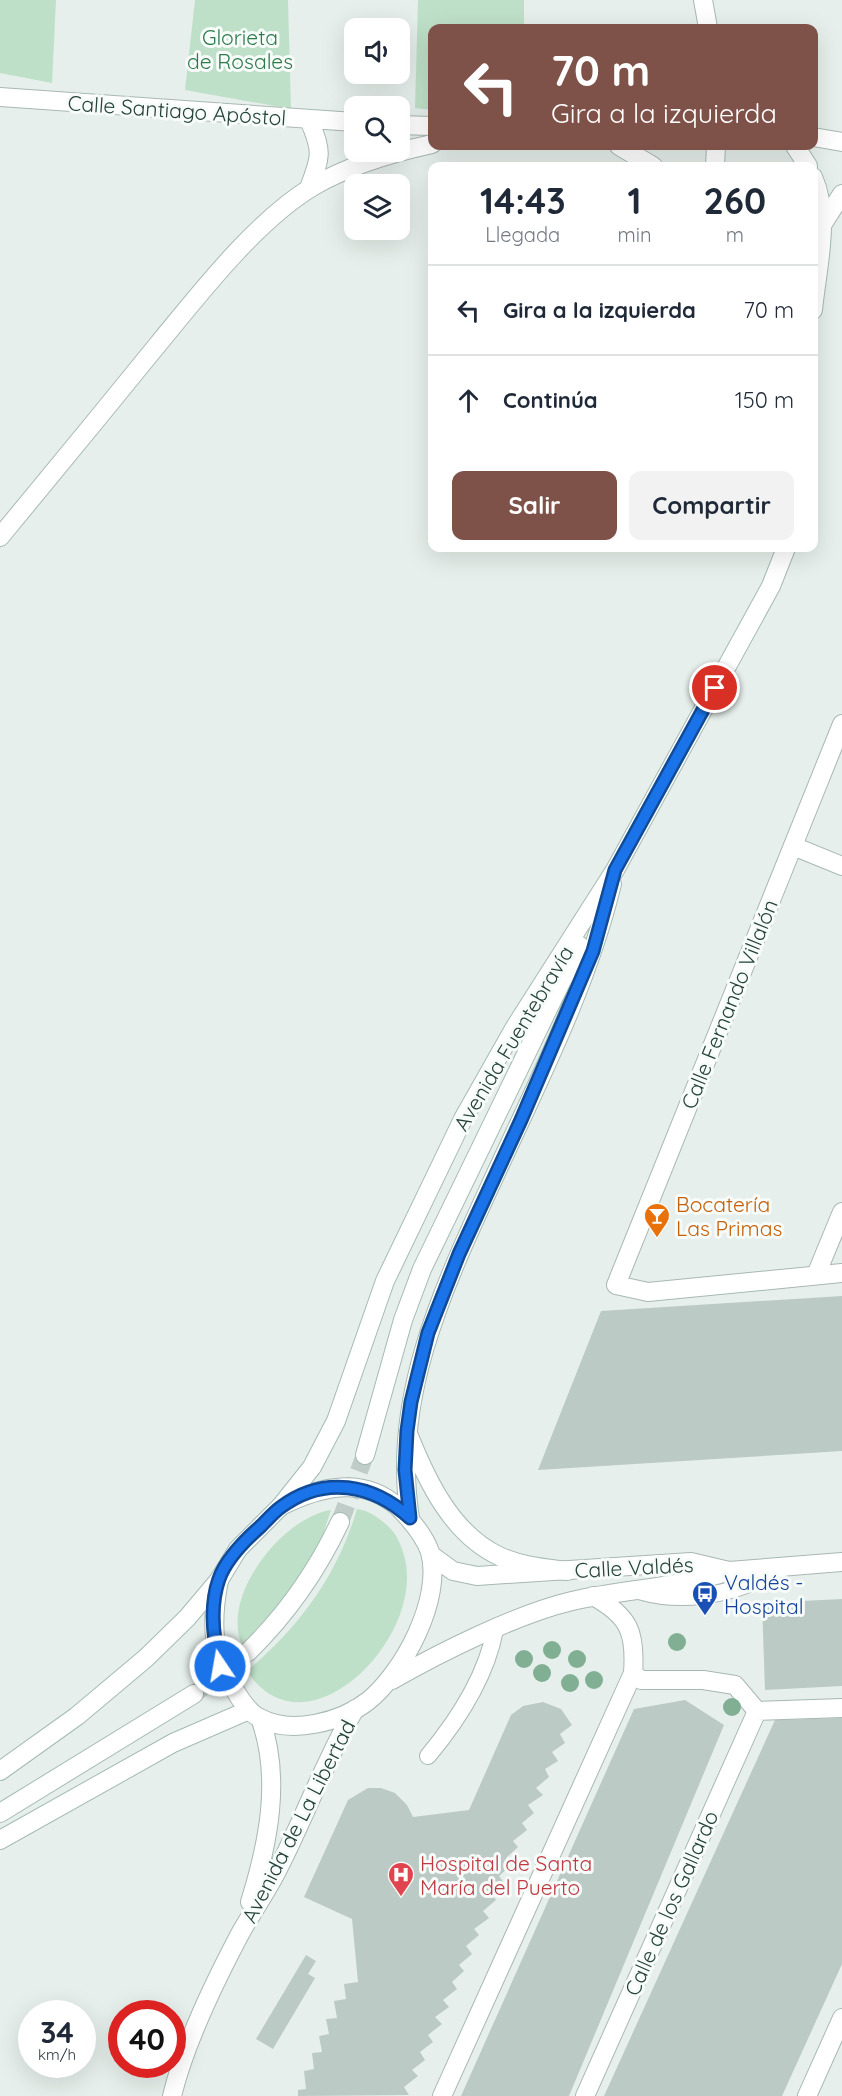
<!DOCTYPE html>
<html lang="es">
<meta charset="utf-8">
<style>
body{margin:0;font-family:Quicksand,sans-serif;background:#f2f2f3;color:#1f2937;height:100vh;display:flex;flex-direction:column;font-size:22px;white-space:nowrap}
*{box-sizing:border-box;margin:0}
p{font-size:20px;color:#747a83}
.icon{flex:none;width:33px;height:33px;fill:none;stroke:currentColor;stroke-width:2;stroke-linecap:round;stroke-linejoin:round}
.map{position:relative;flex:1;overflow:hidden}
.panel{position:absolute;left:428px;top:162px;width:390px;height:390px;display:flex;flex-direction:column;background:#fff;border-radius:12px;box-shadow:0 6px 24px #0002}
.panel>*{flex:none}
.hud{position:absolute;left:428px;top:24px;width:390px;height:126px;border-radius:12px;box-shadow:0 6px 24px #0002;background:#7f5249;color:#fff;overflow:hidden}
.buttons{position:absolute;left:344px;top:18px;display:grid;gap:12px}
.buttons a{display:grid;place-items:center;width:66px;height:66px;border-radius:12px;background:#fff;box-shadow:0 6px 24px #0002;font-size:30px}
.speed{position:absolute;left:18px;top:2000px;display:flex;gap:12px;font-size:30px;font-weight:700;text-align:center}
.speed>*{display:grid;place-content:center;width:78px;height:78px;border-radius:50%;background:#fff;box-shadow:0 6px 24px #0002;line-height:1}
.speed small{font-size:15px;font-weight:400}
.speed .limit{border:9px solid #d22;background:#fff;color:#111}
.pin{position:absolute;display:grid;place-items:center;width:51px;height:51px;color:#fff;margin:-26px;border:3px solid #fff;border-radius:50%;box-shadow:0 2px 6px #0007}
.me{position:absolute;width:66px;margin:-33px;rotate:348deg;stroke-linejoin:round;filter:drop-shadow(0 0 4px #0008)}
.turn{display:flex;align-items:center;gap:21px;height:126px;padding:0 24px;font-size:27px}
.turn .icon{width:78px;height:78px;stroke-width:2.5}
.turn b{display:block;font-size:42px;line-height:51px}
.eta{display:flex;justify-content:space-evenly;align-items:center;height:102px;text-align:center}
.eta b{font-size:36px;font-weight:800;line-height:42px}
.action{display:flex;gap:12px;margin-top:auto;padding:12px 24px}
.action a{flex:1;height:69px;border-radius:12px;background:#7f5249;color:#fff;font-size:24px;font-weight:800;line-height:69px;text-align:center}
.action a+a{background:#f2f2f3;color:#1f2937}
ul{padding:0;list-style:none}
li{display:flex;align-items:center;gap:18px;height:90px;padding:0 24px;border-top:2px solid #e0e1e3}
li div{flex:1}
li b{display:block;font-size:22px}
li em{font-style:normal}
.map>svg:first-child{display:block}
</style>
<div class="map">
<svg width="842" height="2096" viewBox="0 0 842 2096">
<rect width="100%" height="100%" fill="#e6efeb"/>
<path fill="#bfe0c8" d="M0,0H56L52,83L0,73Z
M195,0H288L291,109L185,90Z
M418,0H524V28H432V110L415,108Z
M357,1509C369,1510 380,1519 389,1527C398,1536 402,1547 405,1559C424,1641 304,1759 247,1671C300,1626 337,1576 357,1509Z
M331,1510C327,1521 324,1534 319,1545C301,1583 271,1615 242,1645C220,1596 283,1517 331,1510Z"/>
<path fill="#bbcac4" d="M842,1296V1451L538,1470L601,1311Z
M842,1599V1686L765,1690L762,1603Z
M685,1700L724,1725L569,2096H461L634,1709Z
M543,1702L561,1709L572,1725L560,1734L565,1743L552,1752L558,1761L545,1769L549,1777L536,1788L543,1795L528,1805L534,1813L522,1823L527,1830L513,1841L518,1847L506,1858L511,1865L499,1876L504,1883L491,1893L496,1900L483,1911L489,1918L474,1929L479,1935L466,1946L472,1954L459,1965L464,1971L452,1982L457,1989L443,2000L449,2007L435,2017L442,2024L428,2035L433,2042L420,2052L425,2060L412,2070L418,2076L404,2087L409,2095L298,2096V2090L306,2089L304,2071L314,2069L312,2053L322,2052L319,2036L329,2034L326,2019L337,2018L334,2001L346,1999L344,1984L358,1982L352,1919L304,1897L348,1800L368,1788H381L395,1793L407,1805L413,1817L469,1810L511,1715L523,1706Z
M842,1718V1964L782,2096H604L775,1720Z
M306,1955L316,1961L308,1974L315,1978L273,2049L256,2039Z"/>
<g fill="none" stroke-linecap="round" stroke-linejoin="round">
<path stroke="#bfccc8" stroke-width="18" stroke-dasharray="18 9" stroke-linecap="butt" d="M340,1522L365,1455
M194,1694L248,1652"/>
<defs>
<path id="service" d="M639,1591C691,1606 741,1592 787,1566
M428,1756C458,1720 486,1677 495,1630"/>
<path id="pedestrian" d="M793,846L842,866
M816,1275L842,1212"/>
<path id="minor" d="M0,97L354,122
M309,120C323,151 321,157 309,188
M399,125L432,126
M619,146L653,166
M0,537C54,472 106,408 159,343C201,292 256,221 312,187C349,165 391,153 432,144
M842,724L616,1285L648,1292L842,1273
M633,1673L641,1680H703L735,1685L757,1711L842,1708
M442,2096L633,1673C636,1632 629,1616 593,1596
M585,2096L757,1711
M807,2096L842,2018"/>
<path id="tertiary" d="M813,137L842,142
M822,225L842,194
M431,1555L453,1571L477,1576L691,1562L729,1571L842,1562
M219,1580C211,1621 211,1657 236,1692C242,1702 249,1713 260,1718C291,1735 341,1722 368,1701C403,1673 443,1599 430,1552C424,1535 412,1521 399,1508C363,1475 319,1487 281,1506
M392,1680C441,1652 517,1614 572,1601C624,1589 679,1588 729,1571
M250,1902C268,1844 282,1778 260,1718
M172,2096C185,2042 215,1981 241,1932C253,1911 267,1891 278,1869C305,1817 325,1760 355,1709"/>
<path id="secondary" d="M703,0L708,28
M795,146L808,166
M715,166L716,146
M813,177C831,217 817,268 813,310
M409,1436C427,1481 452,1534 499,1556C520,1566 544,1568 567,1571
M365,1455L403,1320L422,1269L579,945
M410,1518C390,1395 447,1280 497,1171C540,1078 588,983 612,884
M248,1652C287,1614 317,1571 340,1522
M0,1771L77,1716L146,1658L187,1618L219,1580L238,1549L281,1506L312,1467L336,1421L385,1281L463,1119L515,1027L615,870L771,586L786,548
M0,1813L194,1694
M0,1840L173,1743L249,1710"/>
</defs>
<use href="#service" stroke="#a8b8b2" stroke-width="18"/>
<use href="#pedestrian" stroke="#a8b8b2" stroke-width="20"/>
<use href="#minor" stroke="#a8b8b2" stroke-width="20"/>
<use href="#tertiary" stroke="#a8b8b2" stroke-width="20"/>
<use href="#secondary" stroke="#a4bbb3" stroke-width="20"/>
<use href="#service" stroke="#fff" stroke-width="16"/>
<use href="#pedestrian" stroke="#fff" stroke-width="18"/>
<use href="#minor" stroke="#fff" stroke-width="18"/>
<use href="#tertiary" stroke="#fff" stroke-width="18"/>
<use href="#secondary" stroke="#fff" stroke-width="18"/>
</g>
<g fill="#80af93">
<circle cx="677" cy="1642" r="9"/>
<circle cx="552" cy="1650" r="9"/>
<circle cx="524" cy="1659" r="9"/>
<circle cx="577" cy="1659" r="9"/>
<circle cx="542" cy="1673" r="9"/>
<circle cx="594" cy="1680" r="9"/>
<circle cx="570" cy="1683" r="9"/>
<circle cx="732" cy="1707" r="9"/>
</g>
<g fill="none" stroke-linecap="round" stroke-linejoin="round">
<defs>
<path id="route" d="M220,1666C213,1638 209,1607 219,1579C226,1559 245,1540 261,1526C267,1520 274,1512 281,1507C324,1475 373,1484 410,1518L405,1470L407,1431L411,1402L428,1333L459,1254L521,1120L593,951L615,870L715,688"/>
</defs>
<use href="#route" stroke="#114b97" stroke-width="15"/>
<use href="#route" stroke="#1a73e8" stroke-width="10"/>
</g>
<defs>
<symbol id="bar-pin" viewBox="-11 -11 22 30"><path d="M0 17L-7.5 6A9.5 9.5 0 1 1 7.5 6Z" fill="#e8710a" stroke="#f7fbf9"/><path d="M-6-5H6L.8 .8V4.5H3.5V6h-7V4.5H-.8V.8Z" fill="#fff"/></symbol>
<symbol id="bus-pin" viewBox="-11 -11 22 30"><path d="M0 17L-7.5 6A9.5 9.5 0 1 1 7.5 6Z" fill="#1a4fb4" stroke="#f7fbf9"/><path d="M-5-6H5V4H4V6H2V4H-2V6H-4V4H-5ZM-3.5-4V0h7V-4ZM-3.5 1.2v1.5H-2V1.2ZM2 1.2v1.5H3.5V1.2Z" fill="#fff"/></symbol>
<symbol id="hospital-pin" viewBox="-11 -11 22 30"><path d="M0 17L-7.5 6A9.5 9.5 0 1 1 7.5 6Z" fill="#e0444e" stroke="#f7fbf9"/><path d="M-5-5h3v3.5h4V-5h3V5h-3V1.5h-4V5h-3Z" fill="#fff"/></symbol>
</defs>
<g fill-rule="evenodd">
<use href="#bar-pin" x="642" y="1201" width="30" height="40"/>
<use href="#bus-pin" x="690" y="1579" width="30" height="40"/>
<use href="#hospital-pin" x="386" y="1860" width="30" height="40"/>
</g>
<g text-anchor="middle" dominant-baseline="central" stroke-width="6" stroke-linejoin="round" paint-order="stroke">
<g font-size="21" fill="#2d7a4b" stroke="#f7fbf9">
<text x="240" y="37">Glorieta<tspan x="240" dy="24">de Rosales</tspan></text>
</g>
<g font-size="21" fill="#24423a" stroke="#f7fbf9">
<text transform="translate(177 110) rotate(4)">Calle Santiago Apóstol</text>
<text transform="translate(729 1004) rotate(-68)">Calle Fernando Villalón</text>
<text transform="translate(513 1038) rotate(-59)">Avenida Fuentebravía</text>
<text transform="translate(634 1567) rotate(-3)">Calle Valdés</text>
<text transform="translate(298 1821) rotate(-63)">Avenida de La Libertad</text>
<text transform="translate(671 1903) rotate(-66)">Calle de los Gallardo</text>
</g>
<g font-size="21" fill="#c56008" stroke="#f7fbf9" text-anchor="start">
<text x="676" y="1204">Bocatería<tspan x="676" dy="24">Las Primas</tspan></text>
</g>
<g font-size="21" fill="#164399" stroke="#f7fbf9" text-anchor="start">
<text x="724" y="1582">Valdés -<tspan x="724" dy="24">Hospital</tspan></text>
</g>
<g font-size="21" fill="#be3a42" stroke="#f7fbf9" text-anchor="start">
<text x="420" y="1863">Hospital de Santa<tspan x="420" dy="24">María del Puerto</tspan></text>
</g>
</g>
</svg>
<div class="buttons">
<a><svg class="icon" aria-label="sound" viewBox="0 0 24 24"><path d="M4 9h4l5-4v14l-5-4H4zM17 9q2 3 0 6"/></svg></a>
<a><svg class="icon" aria-label="search" viewBox="0 0 24 24"><circle cx="10" cy="10" r="6"/><path d="M15 15l6 6"/></svg></a>
<a><svg class="icon" aria-label="layers" viewBox="0 0 24 24"><path d="M12 4l9 5-9 5-9-5zM3 14l9 5 9-5"/></svg></a>
</div>
<div class="speed"><div>34<small>km/h</small></div><div class="limit">40</div></div>
<div class="pin" style="left:715px;top:688px;background:#d93025"><svg class="icon" aria-label="arrive" viewBox="0 0 24 24"><path d="M6 21V4h12l-3 4 3 4H6"/></svg></div>
<svg class="me" style="left:220px;top:1666px" viewBox="-20 -20 40 40"><circle r="17" fill="#1a73e8" stroke="#fff" stroke-width="3"/><path d="M0-11L8 9 0 5-8 9z" fill="#fff"/></svg>
<div class="hud">
<div class="turn"><svg class="icon" aria-label="left" viewBox="0 0 24 24"><path d="M17 20v-9H6M10 6l-5 5 5 5"/></svg><div><b>70 m</b>Gira a la izquierda</div></div>
</div>
<section class="panel">
<div class="eta">
<div><b>14:43</b><p>Llegada</p></div>
<div><b>1</b><p>min</p></div>
<div><b>260</b><p>m</p></div>
</div>
<ul>
<li><svg class="icon" aria-label="left" viewBox="0 0 24 24"><path d="M17 20v-9H6M10 6l-5 5 5 5"/></svg><div><b>Gira a la izquierda</b></div><em>70 m</em></li>
<li><svg class="icon" aria-label="ahead" viewBox="0 0 24 24"><path d="M12 20V5M6 11l6-6 6 6"/></svg><div><b>Continúa</b></div><em>150 m</em></li>
</ul>
<div class="action"><a>Salir</a><a>Compartir</a></div>
</section>
</div>
